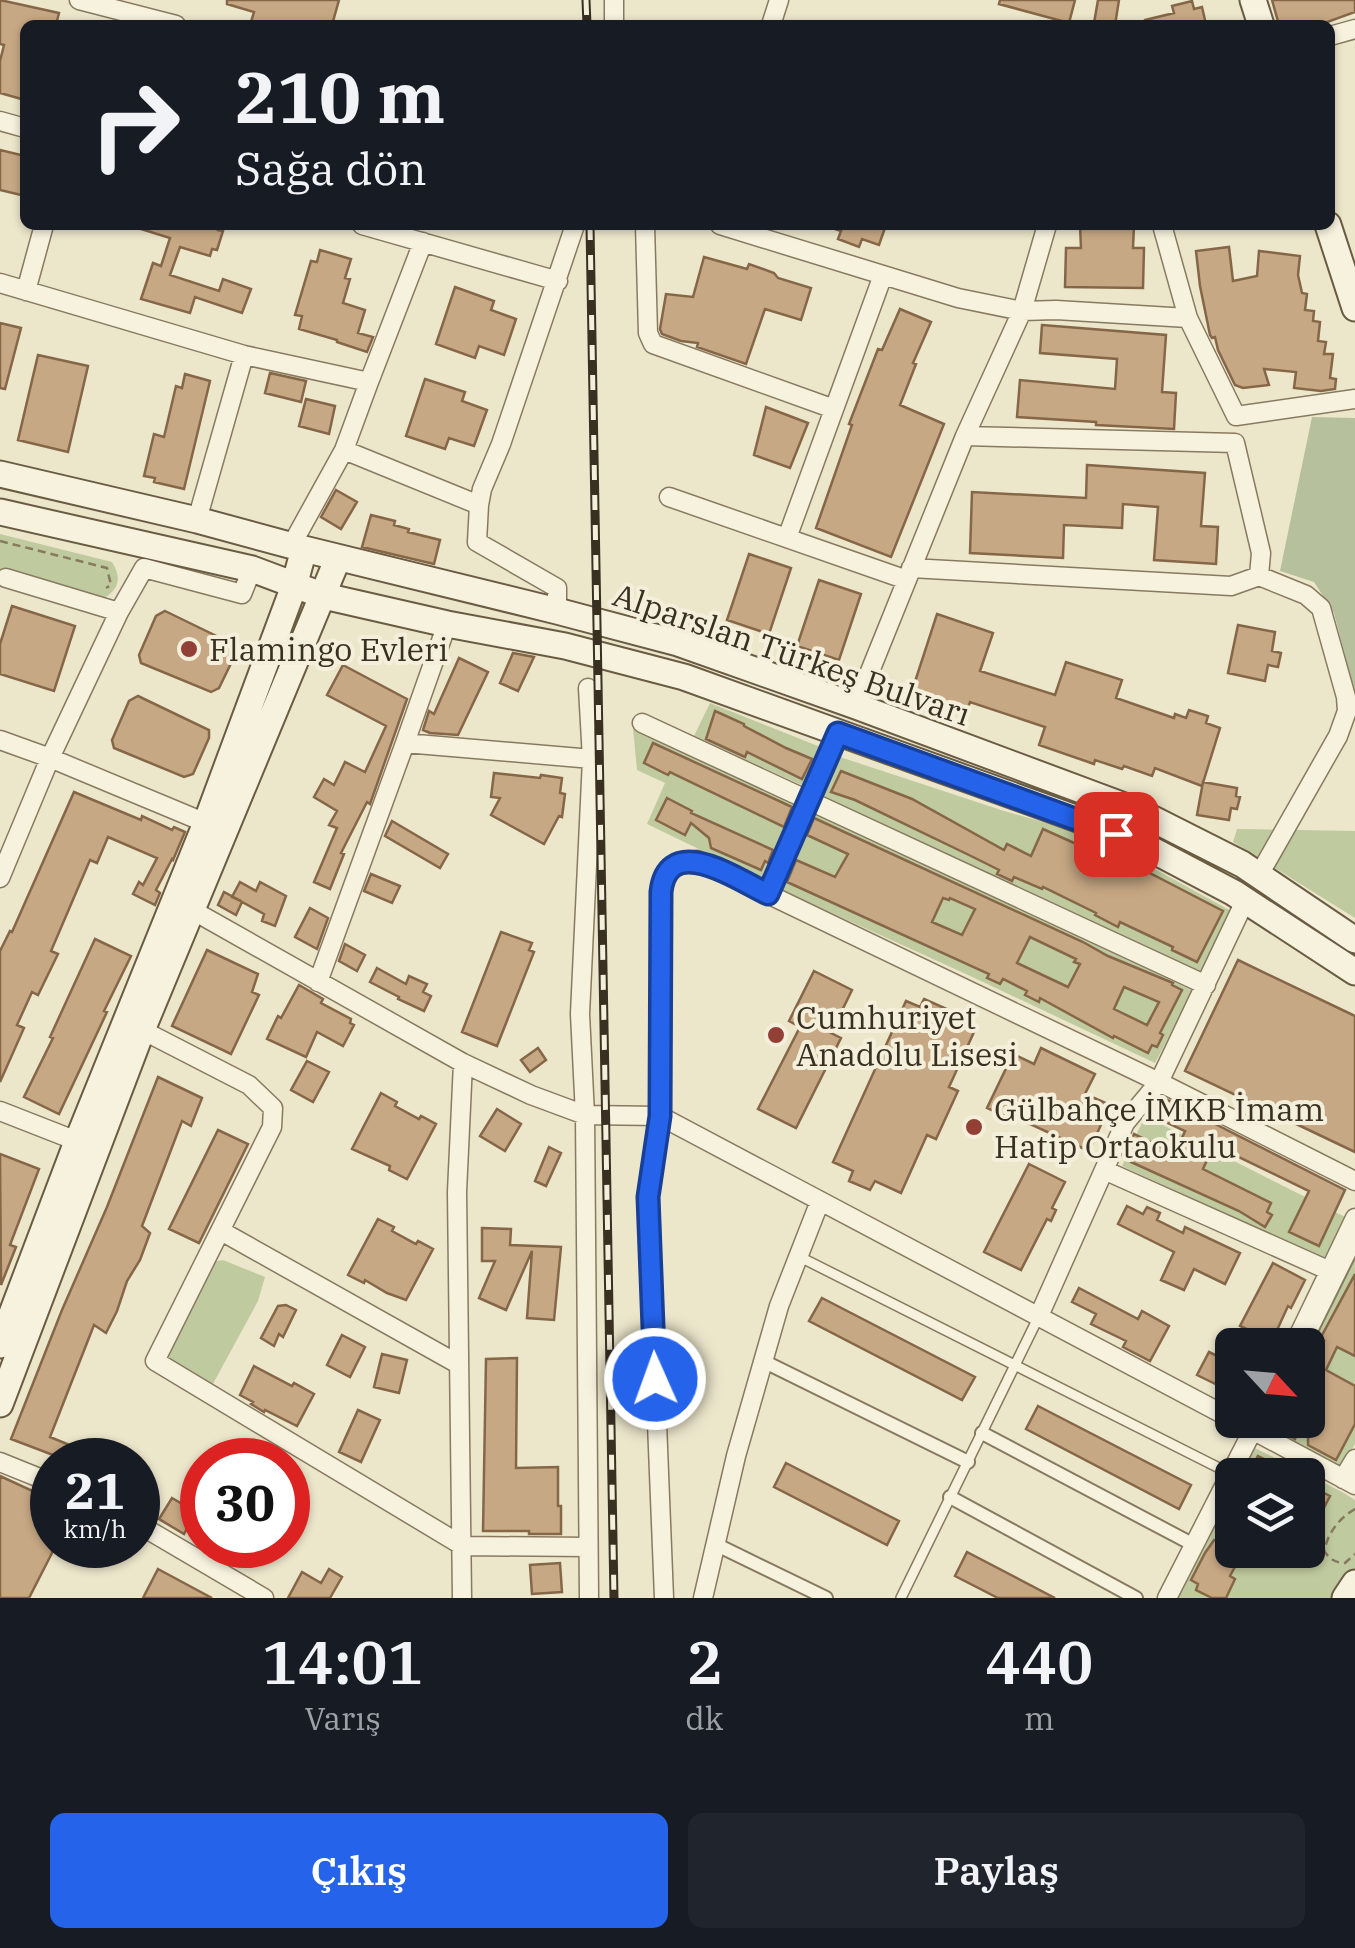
<!DOCTYPE html>
<html lang="tr">
<meta charset="utf-8">
<style>
body{margin:0;font-family:"IBM Plex Serif",serif;background:#20242c;color:#f1f3f6;height:100vh;display:flex;flex-direction:column;font-size:38px;white-space:nowrap}
*{box-sizing:border-box;margin:0}
p{font-size:32px;color:#9ea1a6}
.icon{flex:none;width:55px;height:55px;fill:none;stroke:currentColor;stroke-width:2;stroke-linecap:round;stroke-linejoin:round}
.map{position:relative;height:1598px;overflow:hidden}
.details{display:flex;flex-direction:column;background:#171b24;flex:1}
.details>*{flex:none}
.top-card{position:absolute;left:20px;top:20px;width:1315px;height:210px;border-radius:15px;box-shadow:0 2px 8px #0004;background:#171b24;color:#f1f3f6;overflow:hidden}
.needle{width:65px;rotate:116deg}
.tools{position:absolute;left:1215px;top:1328px;display:grid;gap:20px}
.tools a{display:grid;place-items:center;width:110px;height:110px;border-radius:15px;background:#171b24;box-shadow:0 2px 8px #0004;font-size:50px}
.speed{position:absolute;left:30px;top:1438px;display:flex;gap:20px;font-size:50px;font-weight:700;text-align:center}
.speed>*{display:grid;place-content:center;width:130px;height:130px;border-radius:50%;background:#171b24;box-shadow:0 2px 8px #0004;line-height:1}
.speed small{font-size:25px;font-weight:400}
.speed .limit{border:15px solid #d22;background:#fff;color:#111}
.pin{position:absolute;display:grid;place-items:center;width:85px;height:85px;color:#fff;margin:-42px;border-radius:20px;box-shadow:0 5px 15px #0006}
.me{position:absolute;width:110px;margin:-55px;rotate:358deg;stroke-linejoin:round;filter:drop-shadow(0 0 8px #0008)}
.turn{display:flex;align-items:center;gap:35px;height:210px;padding:0 50px;font-size:45px}
.turn .icon{width:130px;height:130px;stroke-width:2.5}
.turn b{display:block;font-size:70px;line-height:85px}
.eta{display:flex;justify-content:space-evenly;align-items:center;height:170px;text-align:center}
.eta b{font-size:60px;font-weight:600;line-height:70px}
.button{display:flex;gap:20px;margin-top:auto;padding:20px 50px}
.button a{flex:1;height:115px;border-radius:15px;background:#2563eb;color:#fff;font-size:40px;font-weight:600;line-height:115px;text-align:center}
.button a+a{background:#20242c;color:#f1f3f6}
.map>svg:first-child{display:block}
</style>
<div class="map">
<svg width="1355" height="1598" viewBox="0 0 1355 1598">
<rect width="100%" height="100%" fill="#ece6cb"/>
<path fill="#c0ca9f" d="M0,534L112,562C123,579 118,592 100,600L0,570Z
M710,703L823,748L806,787L694,736Z
M633,728L805,802L769,883L647,824L665,783L637,770Z
M837,756L1001,810L1098,838L1233,912L1201,972L823,796Z
M812,809L963,879L1193,991L1155,1063L966,974L779,889Z
M1237,829L1355,831V918L1233,842Z
M1145,1116L1345,1217L1324,1259L1122,1166Z
M1355,1256V1444L1341,1468L1266,1429L1271,1420H1308V1349Z
M223,1260L265,1277L258,1301L208,1393L163,1367L213,1262Z
M1255,1448L1342,1492L1355,1500V1569L1335,1598H1178L1232,1491V1550H1308V1475H1241Z"/>
<path fill="#b7c09d" d="M1312,417L1355,418V695L1334,613L1314,582L1280,571Z"/>
<path fill="#c7a884" stroke="#856748" stroke-width="2.5" fill-rule="evenodd" d="M0,0L59,13L56,25H25V100L0,93V61L4,45L0,44Z
M227,0H339L332,25H262L251,22L254,12L227,4Z
M1000,0H1075L1069,23L999,4Z
M1098,0H1119L1115,25L1094,23Z
M1272,0H1355V12L1319,25H1279Z
M1192,1L1194,9L1202,7L1205,20L1185,25H1145V20L1174,13L1172,6Z
M0,150L25,156V188L23,187L21,195L0,190Z
M138,225H220L218,230L223,231L217,250L212,249L210,256L180,247L170,275L219,291L223,279L251,289L242,313L195,297L190,313L141,299L153,263L161,266L170,238L138,228Z
M829,225H886L879,245L862,239L859,247L838,239L841,231L829,227Z
M1080,225H1134L1133,248H1144L1143,288L1065,287L1066,248H1081Z
M1229,247L1233,281L1257,276L1259,251L1300,256L1298,275L1302,293L1307,294L1305,310L1314,311L1313,321L1320,322L1318,341L1326,342L1324,354H1333L1330,378L1336,379L1335,389L1321,391L1294,388L1296,372L1264,369L1269,385L1243,388L1235,385L1218,350L1215,337L1212,338L1210,335L1200,286L1196,251Z
M320,250L351,259L345,278L350,279L343,303L365,310L358,333L373,337L367,352L337,342V340L299,329L302,316L295,315L311,261L317,262Z
M704,257L747,269L749,264L774,273L778,278L811,288L801,320L765,309L746,364L697,347L698,343L681,341L662,334L660,329L666,294L693,297Z
M455,287L494,301L491,310L516,319L504,355L479,346L475,358L436,344Z
M900,309L931,322L913,363L916,364L900,405L944,424L891,557L816,528L852,425L849,424L878,349L882,350Z
M0,323L21,328L5,389L0,388Z
M1042,325L1166,335L1162,392L1176,393L1174,429L1096,425V422L1017,417L1020,380L1115,389L1117,359L1040,353Z
M38,355L88,366L68,452L18,440Z
M270,373L306,381L301,402L265,393Z
M185,374L210,381L184,489L154,482L155,478L144,476L154,434L164,437L176,386L182,388Z
M425,379L465,392L462,401L487,410L474,446L449,438L445,449L406,436Z
M306,399L335,406L329,434L299,426Z
M766,407L808,423L790,468L754,455Z
M1087,465L1205,473L1201,526L1218,527L1216,564L1154,560L1158,507L1123,504L1122,528L1064,525L1063,558L970,553L972,492L1086,498Z
M336,490L357,502L341,529L321,517Z
M371,515L395,521L394,525L409,529L408,532L440,540L434,564L362,547Z
M749,554L791,568L769,634L727,620Z
M819,580L861,594L839,660L797,646Z
M12,606L75,626L54,691L0,674V644Z
M165,611L235,645L236,653L219,688L211,692L141,663L139,655L156,616Z
M937,614L993,633L980,671L1055,695L1066,662L1122,680L1116,698L1174,718L1175,714L1186,718L1189,710L1208,716L1206,723L1220,728L1202,786L1155,768L1152,776L1124,766L1122,769L1095,760L1094,764L1039,745L1045,727L970,702L965,716L910,697Z
M1238,625L1275,632L1272,651L1281,653L1278,667L1268,665L1265,681L1228,673Z
M513,653L534,657L518,691L500,683Z
M459,658L488,672L458,735L430,733L423,730L429,711L434,714Z
M343,665L407,699L370,804L367,802L341,853L344,854L330,889L314,882L337,828L329,825L337,811L314,797L324,779L334,785L345,762L365,772L386,726L327,695Z
M138,696L209,730V738L193,774L184,777L114,748L112,740L129,701Z
M715,711L744,724V726L786,748L812,759L802,779L747,752L745,757L706,739Z
M653,743L792,807L784,827L670,772L668,775L644,763Z
M841,771L912,799L1004,850L1007,844L1031,856L1043,829L1083,847L1086,840L1223,911L1197,962L1172,950L1173,947L1120,922L1118,927L1095,915L1096,913L1043,887L1042,889L1014,877L1012,881L997,874L999,870L971,856L855,800L831,792Z
M494,773L540,778L541,775L562,778L560,793L565,794L562,817L559,816L544,844L491,815L500,798L491,797Z
M1203,782L1237,788L1236,796L1240,797L1237,809L1231,808L1229,820L1197,815Z
M74,792L141,820L142,816L172,830L174,827L185,832L173,860L172,859L156,890L160,893L155,905L133,894L139,882L143,885L157,858L108,837L97,863L90,860L51,951L58,954L38,995L32,992L17,1025L24,1028L0,1082V951L10,931L12,932Z
M667,798L692,811L691,813L773,850L768,863L765,861L761,870L711,848L709,838L691,823L685,835L656,820Z
M814,818L1083,942L1108,956L1173,983L1172,985L1182,990L1160,1033L1163,1035L1157,1047L1152,1045L1148,1053L1114,1036L1113,1038L1040,998L1039,1002L1025,995L1027,991L1003,979L1000,984L987,978L989,974L787,882L796,860L835,877L848,854L807,835ZM943,898L949,900L950,898L975,909L962,935L932,922ZM1030,937L1076,959L1074,962L1080,964L1068,987L1017,963ZM1124,987L1159,1002L1147,1025L1114,1009Z
M392,821L448,854L440,868L385,836Z
M371,874L400,886L392,903L364,891Z
M240,882L256,891L260,882L286,896L275,926L262,921L264,914L242,902L236,915L218,905L224,892L241,901L232,897Z
M310,908L328,918L317,949L295,937Z
M501,932L532,943L529,950L534,952L497,1046L462,1032Z
M95,939L131,956L104,1011L107,1012L59,1114L24,1097L53,1038L50,1037Z
M345,944L365,955L357,971L339,961Z
M207,950L258,974L252,992L259,995L231,1054L172,1026Z
M1238,960L1355,1016V1152L1185,1071Z
M377,968L406,984L409,976L427,984L423,992L431,996L424,1011L398,999L399,997L370,982Z
M814,971L852,990L831,1033L841,1038L796,1128L758,1109L800,1027L789,1021Z
M299,985L323,999L321,1003L351,1019L350,1023L354,1025L343,1046L317,1032L306,1057L267,1039L278,1016L281,1018Z
M924,999L965,1017L961,1025L974,1032L949,1087L958,1091L936,1139L927,1135L901,1193L875,1181L870,1190L849,1181L853,1171L833,1162L906,1001L920,1007Z
M538,1048L546,1060L530,1072L521,1060Z
M1041,1048L1095,1074L1085,1094L1110,1105L1089,1151L1006,1113L1004,1116L987,1108L1013,1054L1034,1064Z
M307,1061L329,1072L313,1102L291,1090Z
M158,1077L202,1098L191,1126L182,1121L142,1226L150,1233L140,1260L127,1281L117,1311L106,1333L94,1325L50,1437L106,1460H66L11,1439L62,1310L107,1207Z
M381,1093L397,1102L395,1106L419,1119L421,1116L436,1124L407,1179L389,1170L390,1166L352,1149Z
M1168,1100L1345,1190L1319,1246L1289,1232L1309,1191L1214,1145L1203,1169L1271,1203L1267,1212L1272,1215L1265,1227L1239,1211L1131,1162L1134,1153L1127,1150L1134,1134L1175,1154L1185,1131L1159,1119Z
M497,1109L521,1124L505,1151L480,1136Z
M218,1130L248,1144L199,1243L169,1229Z
M549,1147L561,1153L546,1186L535,1181Z
M0,1154L39,1169L10,1245L16,1247L1,1285Z
M1029,1164L1065,1182L1052,1208L1056,1210L1051,1221L1047,1219L1021,1270L984,1252Z
M1127,1206L1143,1214L1147,1207L1160,1213L1157,1220L1183,1233L1185,1227L1240,1253L1225,1284L1194,1269L1184,1290L1161,1280L1174,1252L1118,1224Z
M378,1219L394,1227L392,1231L416,1244L418,1241L433,1249L406,1300L387,1293L365,1280L364,1283L348,1275Z
M482,1228L511,1229L510,1245L561,1247L554,1320L527,1318L532,1251L506,1310L479,1298L495,1261H482Z
M1273,1263L1305,1280L1291,1308L1288,1306L1272,1341L1240,1326Z
M1355,1274V1356L1337,1347L1326,1370L1355,1386V1424L1336,1460L1308,1445V1370L1324,1341L1320,1339Z
M1079,1288L1138,1319L1142,1311L1169,1326L1150,1361L1123,1347L1126,1341L1091,1324L1096,1314L1072,1302Z
M822,1298L975,1377L962,1400L809,1321Z
M286,1305L296,1310L283,1337L279,1334L274,1346L261,1338L278,1306Z
M342,1335L365,1347L350,1377L327,1365Z
M1209,1352L1232,1363V1392L1197,1375Z
M382,1354L407,1360L399,1393L374,1387Z
M517,1358L516,1468L558,1467V1506H561V1534H529V1531H483L486,1359Z
M254,1366L292,1386L294,1383L314,1394L297,1426L265,1410L264,1412L251,1404L253,1402L240,1395Z
M1038,1406L1191,1485L1179,1509L1026,1429Z
M358,1410L380,1420L361,1462L339,1452Z
M1280,1420H1304L1295,1439L1275,1428Z
M1258,1456L1297,1475H1248Z
M786,1463L899,1521L887,1545L774,1487Z
M0,1476L37,1493L34,1499L52,1508V1553L29,1598H0Z
M1308,1485L1330,1496L1318,1519L1308,1514Z
M172,1498L196,1512L184,1534L159,1519Z
M1232,1518V1550H1244L1230,1576L1235,1579L1226,1598H1212L1196,1590L1198,1584L1191,1580L1205,1553L1214,1540L1220,1541Z
M75,1545H115L107,1560Z
M967,1552L1055,1598H998L955,1576Z
M560,1563L562,1592L532,1594L530,1565Z
M158,1569L212,1598H143Z
M329,1569L342,1577L330,1598H288L302,1572L321,1583Z"/>
<g fill="none" stroke-linecap="round" stroke-linejoin="round">
<defs>
<path id="service" d="M798,1256L1231,1474
M901,1598L1038,1318"/>
<path id="pedestrian" d="M1304,1345L1355,1242
M763,1361L968,1462
M982,1433L1194,1545
M950,1497L1136,1598
M715,1544L826,1598"/>
<path id="minor" d="M79,0L176,25
M614,0V25
M771,25L779,0
M1330,36L1355,29
M0,121L25,128
M362,225L558,281
M645,225L648,333L653,344L834,409
M720,225L958,298L1022,311L1056,310L1188,318L1236,416L1355,399
M1162,225L1188,318
M0,283L244,355L369,382L344,450L479,505L477,542L557,588V611
M26,291L44,225
M369,382L423,242
M669,497L907,580
M479,505L482,489L501,444L575,225
M197,520L244,355
M787,538L883,275
M291,546L344,450
M911,568L1231,586L1259,576L1261,553L1235,443L965,436
M1259,576L1306,595L1321,608L1346,697L1347,711L1338,736L1259,875
M6,578L119,612L144,568L242,594L252,569
M856,706L965,436L1022,311L1047,225
M642,723L1206,985
M0,740L50,758L206,823
M405,743L447,624
M0,878L50,758L119,612
M768,894L838,733
M192,910L463,1063L531,1095L585,1115L660,1116L1232,1419
M318,982L405,743L592,759L588,688
M142,1030L249,1085L273,1108L272,1127L155,1361L463,1546L588,1547
M0,1111L87,1145
M1104,1170L1330,1271
M221,1231L458,1364
M1038,1318L1125,1123L1159,1082L1245,901
M1294,1345L1355,1218
M1245,1426L1355,1485
M0,1462L52,1483
M1343,1479L1355,1459
M138,1524L264,1598
M462,1598L457,1192L463,1063
M589,1598L585,1115L580,1014L592,759
M664,1598L648,1197L660,1116L661,892C664,868 675,863 697,860L1159,1082L1355,1181
M703,1598L736,1456L779,1306L820,1201
M1167,1598L1258,1420"/>
<path id="secondary" d="M1253,0L1261,25
M1328,225L1355,308
M0,474L197,520L304,549L557,611L678,643L856,706L1135,810L1242,864L1355,940
M0,512L252,569L324,596L447,624L565,646L684,677L1089,823L1143,845L1234,893L1355,972
M0,1345L77,1142L206,823L294,586L304,549
M0,1404L142,1030L338,558
M1345,1598L1355,1583"/>
</defs>
<use href="#service" stroke="#887a60" stroke-width="12"/>
<use href="#pedestrian" stroke="#887a60" stroke-width="16"/>
<use href="#minor" stroke="#887a60" stroke-width="21"/>
<use href="#secondary" stroke="#6a5b43" stroke-width="29"/>
<path stroke="#887a60" stroke-width="2.5" stroke-dasharray="8 5" stroke-linecap="butt" d="M0,541L107,568L111,585L106,588
M1308,1409L1321,1416
M1355,1509C1339,1518 1328,1533 1324,1551C1330,1559 1335,1563 1345,1563L1355,1554"/>
<use href="#service" stroke="#f7f2de" stroke-width="9"/>
<use href="#pedestrian" stroke="#f7f2de" stroke-width="12"/>
<use href="#minor" stroke="#f7f2de" stroke-width="18"/>
<use href="#secondary" stroke="#f7f2de" stroke-width="25"/>
<defs>
<path id="rail" d="M586,0L587,25
M590,225L614,1598"/>
</defs>
<use href="#rail" stroke="#393022" stroke-width="9"/>
<use href="#rail" stroke="#f4efda" stroke-width="5" stroke-dasharray="15" stroke-linecap="butt"/>
</g>
<g fill="none" stroke-linecap="round" stroke-linejoin="round">
<defs>
<path id="route" d="M655,1379L648,1197L660,1116L661,892C668,831 738,880 768,894L838,733L1116,834"/>
</defs>
<use href="#route" stroke="#184099" stroke-width="25"/>
<use href="#route" stroke="#2563eb" stroke-width="18"/>
</g>
<g fill="#923f35" stroke="#f4efda" stroke-width="4">
<circle cx="189" cy="649" r="10"/>
<circle cx="776" cy="1035" r="10"/>
<circle cx="974" cy="1127" r="10"/>
</g>
<g text-anchor="middle" dominant-baseline="central" stroke-width="8" stroke-linejoin="round" paint-order="stroke">
<g font-size="32" fill="#393022" stroke="#f4efda" text-anchor="start">
<text x="209" y="649">Flamingo Evleri</text>
<text x="796" y="1017">Cumhuriyet<tspan x="796" dy="37">Anadolu Lisesi</tspan></text>
<text x="994" y="1109">Gülbahçe İMKB İmam<tspan x="994" dy="37">Hatip Ortaokulu</tspan></text>
</g>
<g font-size="32" fill="#393022" stroke="#f4efda">
<text transform="translate(792 654) rotate(19)">Alparslan Türkeş Bulvarı</text>
</g>
</g>
</svg>
<div class="tools">
<a><svg class="needle" viewBox="-14 -14 28 28"><path d="M0-13l5 13h-10z" fill="#e53935"/><path d="M0 13l5-13h-10z" fill="#9ea1a6"/></svg></a>
<a><svg class="icon" aria-label="layers" viewBox="0 0 24 24"><path d="M12 4l9 5-9 5-9-5zM3 14l9 5 9-5"/></svg></a>
</div>
<div class="speed"><div>21<small>km/h</small></div><div class="limit">30</div></div>
<div class="pin" style="left:1116px;top:834px;background:#d93025"><svg class="icon" aria-label="arrive" viewBox="0 0 24 24"><path d="M6 21V4h12l-3 4 3 4H6"/></svg></div>
<svg class="me" style="left:655px;top:1379px" viewBox="-20 -20 40 40"><circle r="17" fill="#2563eb" stroke="#fff" stroke-width="3"/><path d="M0-11L8 9 0 5-8 9z" fill="#fff"/></svg>
<div class="top-card">
<div class="turn"><svg class="icon" aria-label="right" viewBox="0 0 24 24"><path d="M7 20v-9h11M14 6l5 5-5 5"/></svg><div><b>210 m</b>Sağa dön</div></div>
</div>
</div>
<section class="details">
<div class="eta">
<div><b>14:01</b><p>Varış</p></div>
<div><b>2</b><p>dk</p></div>
<div><b>440</b><p>m</p></div>
</div>
<div class="button"><a>Çıkış</a><a>Paylaş</a></div>
</section>
